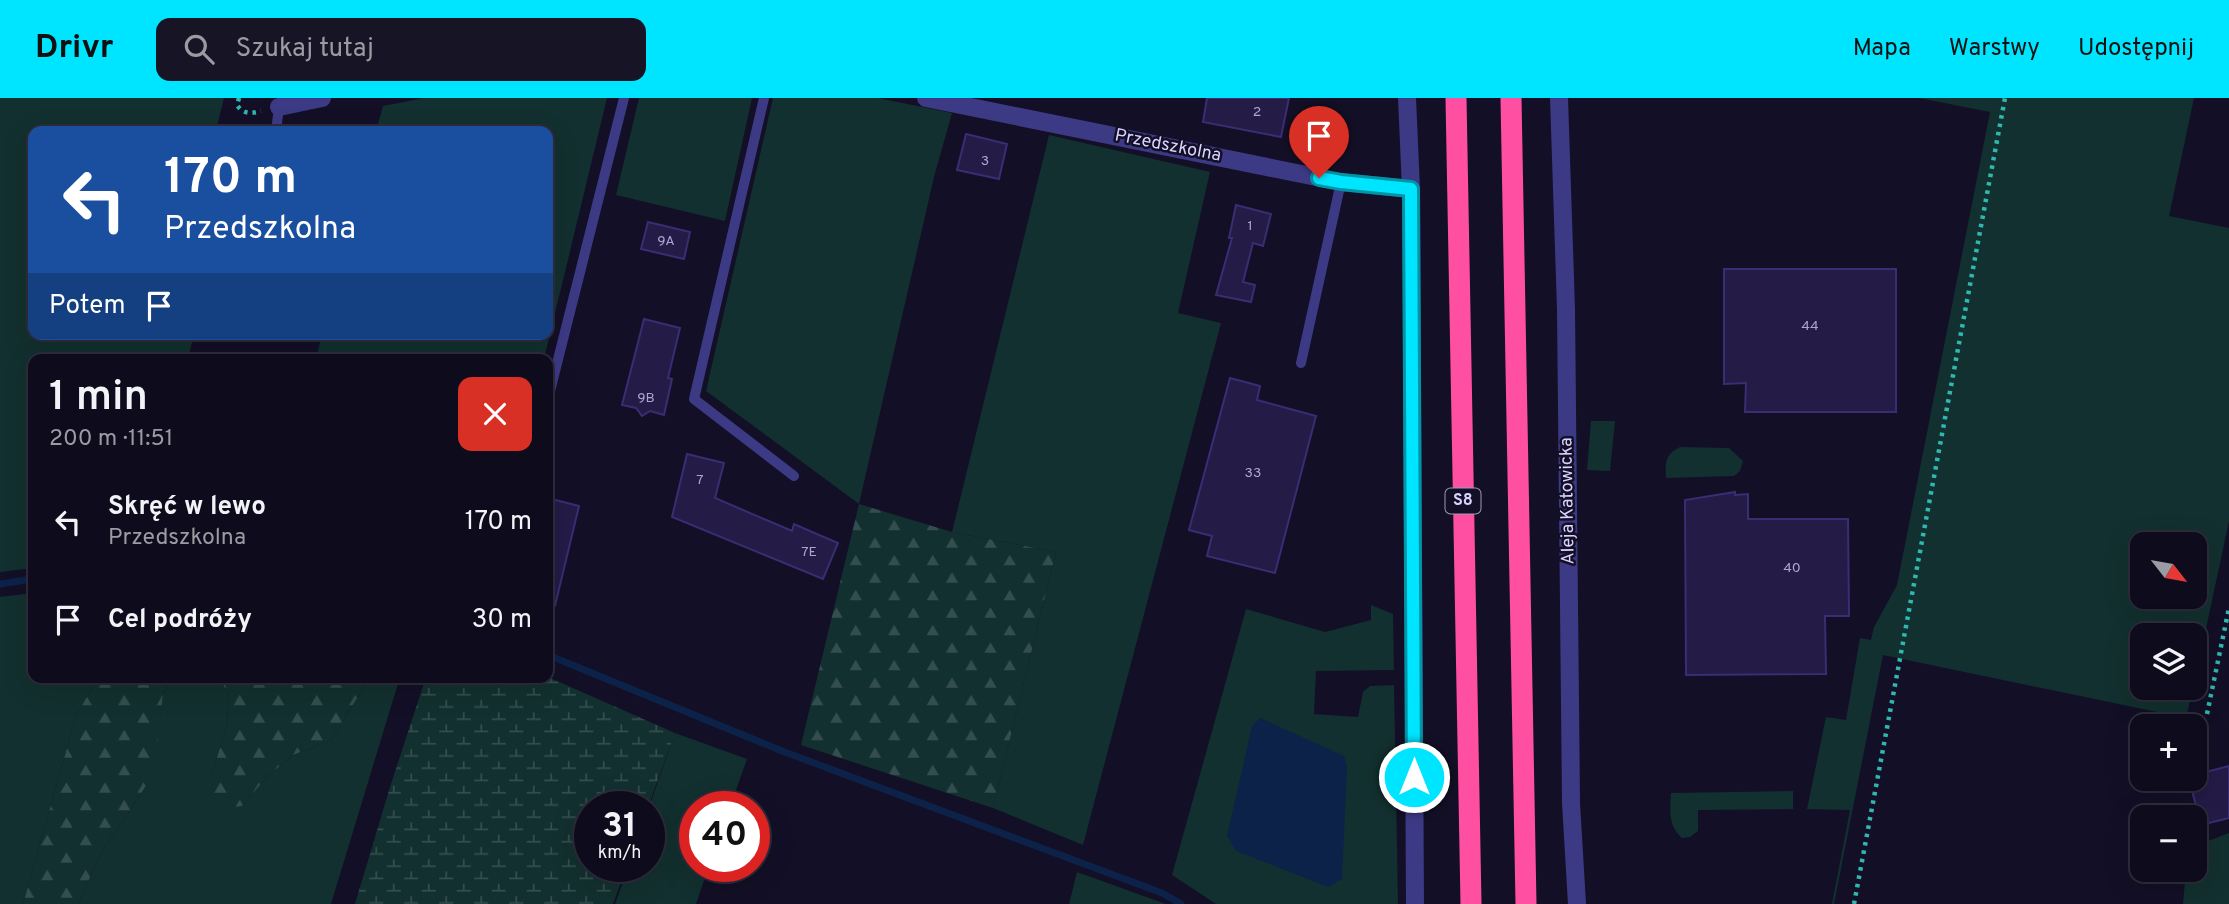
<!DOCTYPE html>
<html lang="pl">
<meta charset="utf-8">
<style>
body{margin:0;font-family:Overpass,sans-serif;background:#171425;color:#f1f3f6;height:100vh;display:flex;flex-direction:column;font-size:26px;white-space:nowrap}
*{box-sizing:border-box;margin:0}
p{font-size:23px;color:#9b9ba3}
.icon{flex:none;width:38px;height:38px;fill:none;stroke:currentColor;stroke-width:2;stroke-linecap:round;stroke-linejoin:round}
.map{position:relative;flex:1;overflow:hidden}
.side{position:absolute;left:28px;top:256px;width:525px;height:329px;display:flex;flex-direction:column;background:#0e0b1c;border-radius:14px;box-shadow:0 7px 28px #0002,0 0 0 2px #2e2b3b}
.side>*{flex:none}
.banner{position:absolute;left:28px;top:28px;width:525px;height:214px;border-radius:14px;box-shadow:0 7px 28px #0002,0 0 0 2px #2e2b3b;background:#1a4fa0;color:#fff;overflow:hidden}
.needle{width:46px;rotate:121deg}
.controls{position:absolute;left:2130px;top:434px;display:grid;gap:14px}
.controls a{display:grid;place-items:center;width:77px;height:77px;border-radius:14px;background:#0e0b1c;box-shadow:0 7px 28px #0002,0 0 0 2px #2e2b3b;font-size:35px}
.speed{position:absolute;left:574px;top:693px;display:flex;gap:14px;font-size:35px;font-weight:700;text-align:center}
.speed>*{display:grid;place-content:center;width:91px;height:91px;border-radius:50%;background:#0e0b1c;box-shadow:0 7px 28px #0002,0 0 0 2px #2e2b3b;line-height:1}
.speed small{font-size:18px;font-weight:400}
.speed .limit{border:10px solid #d22;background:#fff;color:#111}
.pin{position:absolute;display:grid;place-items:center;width:60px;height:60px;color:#fff;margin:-72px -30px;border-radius:50% 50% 50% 0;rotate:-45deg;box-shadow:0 0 7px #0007}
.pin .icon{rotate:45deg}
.me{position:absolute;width:77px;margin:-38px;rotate:0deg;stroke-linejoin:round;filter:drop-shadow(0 0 5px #0008)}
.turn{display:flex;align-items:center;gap:24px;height:147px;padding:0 21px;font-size:32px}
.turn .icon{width:91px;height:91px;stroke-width:2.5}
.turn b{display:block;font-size:49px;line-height:60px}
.then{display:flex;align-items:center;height:66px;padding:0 21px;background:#0003;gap:14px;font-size:26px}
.round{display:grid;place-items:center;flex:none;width:74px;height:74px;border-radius:14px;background:#171425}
.headline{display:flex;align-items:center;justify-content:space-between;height:119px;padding:0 21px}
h1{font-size:42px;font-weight:600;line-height:52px}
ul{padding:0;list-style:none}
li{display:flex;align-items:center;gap:21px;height:98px;padding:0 21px}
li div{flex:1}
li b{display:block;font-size:26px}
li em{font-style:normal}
header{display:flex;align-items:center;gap:42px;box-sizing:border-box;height:98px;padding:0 35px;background:#00e5ff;color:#111}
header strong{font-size:33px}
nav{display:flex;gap:38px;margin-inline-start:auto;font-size:24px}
.search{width:490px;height:63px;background:#171425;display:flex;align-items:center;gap:18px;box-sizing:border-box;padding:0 24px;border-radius:14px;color:#9b9ba3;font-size:26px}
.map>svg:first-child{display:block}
</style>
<header>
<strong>Drivr</strong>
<div class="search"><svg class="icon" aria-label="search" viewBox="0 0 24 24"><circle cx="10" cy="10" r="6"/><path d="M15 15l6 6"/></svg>Szukaj tutaj</div>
<nav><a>Mapa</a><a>Warstwy</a><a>Udostępnij</a></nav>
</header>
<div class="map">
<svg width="2229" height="806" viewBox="0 0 2229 806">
<defs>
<pattern id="forest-firs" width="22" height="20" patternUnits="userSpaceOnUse" patternTransform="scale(1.75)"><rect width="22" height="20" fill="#12302f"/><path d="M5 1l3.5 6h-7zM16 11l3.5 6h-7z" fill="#344d4e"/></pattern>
<pattern id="wetland-marsh" width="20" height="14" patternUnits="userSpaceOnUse" patternTransform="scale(1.75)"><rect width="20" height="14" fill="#12302f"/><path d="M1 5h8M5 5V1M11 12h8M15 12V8" fill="none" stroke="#344d4e"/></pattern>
</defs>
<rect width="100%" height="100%" fill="#130f26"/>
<path fill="#12302f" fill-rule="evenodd" d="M0,0H224L216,33H33V236H194L188,261H33V470L0,474Z
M424,0H607L544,261H316L322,236H548V33H376L383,8Z
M639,0H752L725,123L616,97Z
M773,0H878L952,15L934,79L859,406L706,293Z
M1919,0H2194L2169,118L2229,130V423L2195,582L2194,537H2142V590H2193L2186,620L1883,557L1834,806H1832L1850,712L1807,711L1826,619L1846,622L1860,540L1871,542L1874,529L1897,487L1990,14ZM2142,446H2194V499H2142Z
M1049,37L1210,74L1178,215L1221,225L1083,747L993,710L1056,454L952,434Z
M1591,323H1615L1610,373L1587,372Z
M1680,349L1729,350L1743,363L1740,373L1734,378L1666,380C1665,365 1665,356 1680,349Z
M33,495V579H98L76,618L23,806H0V499Z
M1371,507L1393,516L1394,572L1316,573L1314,616L1358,619L1363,594L1370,588L1394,587L1398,806H1216L1172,777L1246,511L1325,534L1371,522Z
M173,579H219L229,598L227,627L210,682L242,708L267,679L293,657L331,642L366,586L367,579H400L331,806H78L102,753L139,699L153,674L163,596Z
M675,635L747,661L730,709H695V768H709L696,806H615L629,768H649V709Z
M1793,693V711L1698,712V733L1690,739L1682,740C1668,728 1670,713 1671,695Z
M2229,735V806H2183L2186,772H2194L2195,748Z
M1077,774L1163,805L1165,806H1069Z"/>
<path fill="url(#forest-firs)" d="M859,406L952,434L1056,454L993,710L801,647Z
M98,579H173L163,596L154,674L139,699L102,753L78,806H23L76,618Z
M219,579H367L366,586L331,642L293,657L267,679L242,708L218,711L210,682L227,627L229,598Z"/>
<path fill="url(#wetland-marsh)" d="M426,579H548L675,635L648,709H590V768H627L613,806H355L390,689Z"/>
<path fill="#0c2248" d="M1260,620L1344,658L1347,668L1342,781L1328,789L1236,753L1227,738L1252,628Z"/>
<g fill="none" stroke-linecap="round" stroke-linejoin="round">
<path stroke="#0c2248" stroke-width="7" d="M0,486L33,481
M548,557L782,653L1162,795L1181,806"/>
</g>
<path fill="#241b47" stroke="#3b2d73" stroke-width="2" d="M1207,0H1289L1281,39L1203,24Z
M966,36L1007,46L999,81L957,72Z
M1236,107L1271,116L1263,148L1253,145L1243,184L1255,187L1251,204L1216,197L1232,140H1229Z
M648,124L690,134L684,161L641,151Z
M1724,171H1896V314H1745L1746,285L1724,286Z
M644,221L680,230L668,280L672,281L664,317L650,313L642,318L636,310L622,307Z
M1230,280L1260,288L1257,302L1316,318L1275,475L1207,458L1212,438L1189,432Z
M687,356L724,365L715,400L792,433L794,426L838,445L823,481L672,419Z
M1735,394V397L1748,396V421H1848L1849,518H1825L1826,576L1686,577L1685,402Z
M548,400L579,408L555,508L548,507Z
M2229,668V720L2201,727L2189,681H2194V677Z"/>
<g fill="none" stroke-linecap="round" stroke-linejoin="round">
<path stroke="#2fb8b0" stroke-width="4.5" stroke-dasharray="3.5 5" stroke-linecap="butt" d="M239,0L237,7C243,16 251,16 261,13
M2207,616L2229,510
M1854,806L2005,0"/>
<path stroke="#3d3a85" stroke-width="10" d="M764,0L694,301L794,378
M276,33L279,9
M1301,265L1341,84
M548,301L624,0"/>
<path stroke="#3d3a85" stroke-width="18" d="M926,0L1341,84L1411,91
M279,9L322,0"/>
<path stroke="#3d3a85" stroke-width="18" d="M1407,0L1411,91L1415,806
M1559,0L1566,211L1571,705L1577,806"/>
<path stroke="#ff4fa3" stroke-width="21" d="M1456,0L1471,806
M1511,0L1526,806"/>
</g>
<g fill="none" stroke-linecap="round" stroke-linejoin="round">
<defs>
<path id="route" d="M1319,80L1341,84L1411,91L1414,679"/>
</defs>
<use href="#route" stroke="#0095a6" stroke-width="18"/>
<use href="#route" stroke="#00e5ff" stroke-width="12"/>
</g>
<g text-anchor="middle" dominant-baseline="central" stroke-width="5" stroke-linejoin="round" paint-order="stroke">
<g font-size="14" fill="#aca6d1">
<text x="1257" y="14">2</text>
<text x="985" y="63">3</text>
<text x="1250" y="128">1</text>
<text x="666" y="143">9A</text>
<text x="1810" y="228">44</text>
<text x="646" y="300">9B</text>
<text x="1253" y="375">33</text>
<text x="700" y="382">7</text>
<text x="809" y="454">7E</text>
<text x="1792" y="470">40</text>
</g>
<rect fill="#130f26" stroke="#9e99be" stroke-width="2" x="1445.5" y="390.5" width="35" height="25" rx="5"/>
<g font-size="16" font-weight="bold" fill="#d9d4ff">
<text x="1463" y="403">S8</text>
</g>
<g font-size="18" fill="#d9d4ff" stroke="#130f26">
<text transform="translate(1168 48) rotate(11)">Przedszkolna</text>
<text transform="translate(1568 403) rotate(-91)">Aleja Katowicka</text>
</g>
</g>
</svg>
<div class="controls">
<a><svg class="needle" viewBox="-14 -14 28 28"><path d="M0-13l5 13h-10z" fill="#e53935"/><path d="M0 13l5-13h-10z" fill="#9b9ba3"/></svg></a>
<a><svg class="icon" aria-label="layers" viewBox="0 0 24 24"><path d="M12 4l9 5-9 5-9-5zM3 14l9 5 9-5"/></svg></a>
<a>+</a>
<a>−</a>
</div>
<div class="speed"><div>31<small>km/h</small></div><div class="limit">40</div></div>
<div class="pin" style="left:1319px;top:80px;background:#d93025"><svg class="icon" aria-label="arrive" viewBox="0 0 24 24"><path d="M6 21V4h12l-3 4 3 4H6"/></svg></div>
<svg class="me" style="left:1414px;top:679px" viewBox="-20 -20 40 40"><circle r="17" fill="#00e5ff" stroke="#fff" stroke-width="3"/><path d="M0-11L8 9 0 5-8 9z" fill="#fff"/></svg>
<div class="banner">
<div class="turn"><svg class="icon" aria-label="left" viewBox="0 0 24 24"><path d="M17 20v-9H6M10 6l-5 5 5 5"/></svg><div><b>170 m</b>Przedszkolna</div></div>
<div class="then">Potem<svg class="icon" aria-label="arrive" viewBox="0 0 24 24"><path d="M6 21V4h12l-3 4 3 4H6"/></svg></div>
</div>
<section class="side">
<div class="headline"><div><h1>1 min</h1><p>200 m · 11:51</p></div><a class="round" style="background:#d93025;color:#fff"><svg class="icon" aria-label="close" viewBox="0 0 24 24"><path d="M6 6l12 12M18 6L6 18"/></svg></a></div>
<ul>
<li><svg class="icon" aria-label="left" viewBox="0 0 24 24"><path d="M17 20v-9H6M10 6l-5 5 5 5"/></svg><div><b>Skręć w lewo</b><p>Przedszkolna</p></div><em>170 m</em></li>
<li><svg class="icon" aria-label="arrive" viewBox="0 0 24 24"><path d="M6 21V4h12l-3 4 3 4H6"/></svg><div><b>Cel podróży</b></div><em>30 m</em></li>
</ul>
</section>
</div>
